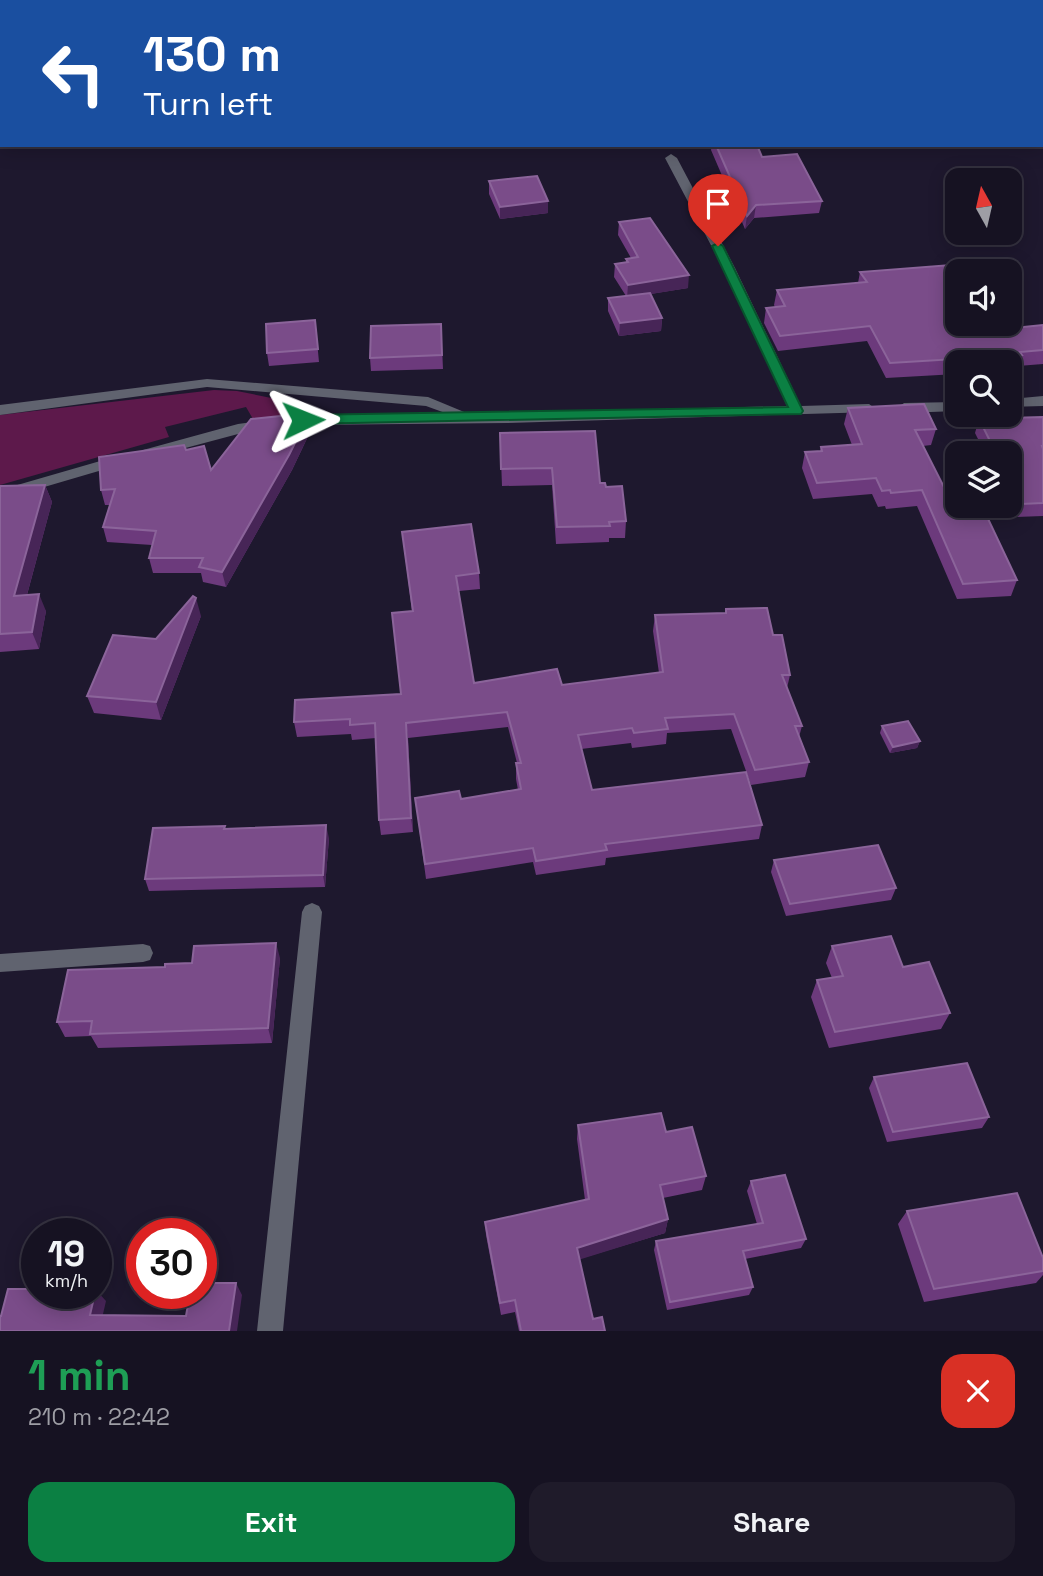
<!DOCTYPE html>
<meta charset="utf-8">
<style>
body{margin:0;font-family:"Space Grotesk",sans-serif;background:#1f1b2a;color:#f1f3f6;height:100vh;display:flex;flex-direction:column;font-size:26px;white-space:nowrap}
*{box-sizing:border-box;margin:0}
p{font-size:23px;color:#9e9ea5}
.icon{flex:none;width:38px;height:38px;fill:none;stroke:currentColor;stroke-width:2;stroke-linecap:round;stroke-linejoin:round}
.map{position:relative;height:1331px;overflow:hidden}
.side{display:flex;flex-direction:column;background:#161222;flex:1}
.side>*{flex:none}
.top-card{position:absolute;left:0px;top:0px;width:1043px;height:147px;box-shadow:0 4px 18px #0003,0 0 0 2px #353240;background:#1a4fa0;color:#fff;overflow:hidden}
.needle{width:46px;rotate:352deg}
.buttons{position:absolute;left:945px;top:168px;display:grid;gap:14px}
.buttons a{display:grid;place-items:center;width:77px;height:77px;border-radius:14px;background:#161222;box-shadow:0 4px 18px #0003,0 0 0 2px #353240;font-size:35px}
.speed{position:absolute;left:21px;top:1218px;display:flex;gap:14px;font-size:35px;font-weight:700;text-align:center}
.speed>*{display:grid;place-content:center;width:91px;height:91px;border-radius:50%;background:#161222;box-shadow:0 4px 18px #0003,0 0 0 2px #353240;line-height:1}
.speed small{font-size:18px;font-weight:400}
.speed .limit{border:10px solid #d22;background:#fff;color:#111}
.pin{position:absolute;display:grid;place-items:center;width:60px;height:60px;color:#fff;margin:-72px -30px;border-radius:50% 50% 50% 0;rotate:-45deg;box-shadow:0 0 7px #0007}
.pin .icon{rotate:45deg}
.me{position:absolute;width:77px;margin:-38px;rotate:88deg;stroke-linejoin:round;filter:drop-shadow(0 0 5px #0008)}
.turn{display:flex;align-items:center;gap:24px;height:147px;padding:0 28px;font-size:32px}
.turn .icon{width:91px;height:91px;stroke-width:2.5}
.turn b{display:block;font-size:49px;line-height:60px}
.round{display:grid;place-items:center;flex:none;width:74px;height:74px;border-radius:21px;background:#1f1b2a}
.summary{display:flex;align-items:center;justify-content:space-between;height:119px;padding:0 28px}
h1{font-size:42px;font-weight:700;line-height:52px;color:#1e9e55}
.cta{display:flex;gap:14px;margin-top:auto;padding:14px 28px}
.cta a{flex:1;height:80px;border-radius:21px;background:#0b8043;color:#fff;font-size:28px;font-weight:700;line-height:80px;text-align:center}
.cta a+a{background:#1f1b2a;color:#f1f3f6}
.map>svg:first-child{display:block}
</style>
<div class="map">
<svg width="1043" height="1331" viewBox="0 0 1043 1331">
<rect width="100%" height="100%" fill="#1e182e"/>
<path fill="#5d194b" d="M214,390L237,391L311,406L310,413L253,419L246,407L165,427L169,437L0,485V415Z"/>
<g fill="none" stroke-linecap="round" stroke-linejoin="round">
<path fill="#60636f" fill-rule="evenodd" d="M41,0H57L40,2Z
M708,0H728L707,2Z
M0,9H2V15H0Z
M1041,82H1043V88H1041Z
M671,154L677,158L735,268L801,406L869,404L876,409L874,412L508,423L303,425L238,434L148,458L143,456L140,453L143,450L238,424L303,415L448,414L426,406L207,387L0,415V405L207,379L428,397L469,414L787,406L723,268L665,158Z
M1043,396V406L1010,407V399Z
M957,402V411L904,413L897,408L904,403Z
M121,455L129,460L126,463L0,500V490Z
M312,903L319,906L322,912L283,1331H257L302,912L305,906Z
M143,944L150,946L153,953L150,960L143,962L0,972V954Z"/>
</g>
<path fill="#6c3a7c" d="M1041,2H1043V50L1041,47Z
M712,145H757L762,157L822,201L819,213L754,218L745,229L711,150Z
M489,181L548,213L500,219L489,194Z
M619,222L688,288L650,294L662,318L661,331L619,336L608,311V298L626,296L614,277L615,264L626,262V259L631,258L618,235Z
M860,272L1004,329L1043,325V364L1018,366L1017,370H1010V362H957V374L886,378L867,341L778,351L764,323L766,308L775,307L774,305L777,290L858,283Z
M315,320L319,362L269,366L267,353Z
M441,324L443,369L371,371L370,358Z
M848,408L936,429L931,445L923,446L950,499L1017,580L1011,596L957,599L917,506L886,509L885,506L878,507L872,494L813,499L802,468L805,452L820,451L821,447L852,445L844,424Z
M1043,417V516L1016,517L1010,504V453H985L975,433L979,419Z
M312,428L292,470L226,587L203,582L201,573H153L149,558L152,545L107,542L103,527L110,505H105L101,490L186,450L211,470Z
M500,433L600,483L606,487L626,521L625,538H609V542L556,544L552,485L502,486Z
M45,485L52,502L27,595L46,611L39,649L0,652V486Z
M402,532L479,573L480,589L459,591L474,683L562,685L659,673L653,631L655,615L725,613L726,609L773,635L790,675L787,688L802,726L799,737L809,762L805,777L751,785L731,729L667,733L666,744L632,748L631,743L581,749L592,790L762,825L759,839L606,858L605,865L536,875L533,862L426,879L415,798L461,799L518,790L516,779V763H517L508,727L408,738L413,832L381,835L379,820L376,738L352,740L351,734L297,737L294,722L401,694L412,611Z
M201,616L161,720L94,713L87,696L156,639Z
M882,726L920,741L917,748L890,753L880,733Z
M329,838L325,887L149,891L145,879Z
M774,860L896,888L891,900L786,916L771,872Z
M832,946L903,967L950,1013L941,1029L829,1048L811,997L817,980L832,978L826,963Z
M280,958L272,1043L98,1048L91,1036L65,1037L57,1022L165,967L192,963Z
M874,1077L989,1117L982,1128L887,1142L869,1088Z
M578,1125L666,1132L706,1176L702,1190L663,1198L668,1219L665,1233L579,1259L593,1319L605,1331H519L515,1312L501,1315L486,1235L485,1222L585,1200L577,1139Z
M751,1181L806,1239L801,1248L745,1259L753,1287L749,1295L667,1310L654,1250L656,1241L757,1224L747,1191Z
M907,1211L1043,1258V1275L1036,1283L924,1302L898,1224Z"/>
<path fill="#472557" d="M548,201V213L500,219V207Z
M756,205L754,218L745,229L747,216Z
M689,275L688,288L627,298L628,285Z
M662,318L661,331L619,336L620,323Z
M310,413L312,428L292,470L226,587L222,572Z
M45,485L52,502L22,613L14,596Z
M39,594L46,611L39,649L32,632Z
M196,598L201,616L161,720L156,702Z
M406,723L408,738L413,832L411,818Z
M920,741L917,748L890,753L893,747Z
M326,825L329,838L325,887L323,875Z
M276,943L280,958L272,1043L268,1028Z
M668,1219L665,1233L575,1261L577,1248Z
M236,1283L242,1295L237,1331H229Z
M96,1290L106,1301L100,1327L90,1315Z"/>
<path fill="#7a4c89" stroke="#8b649a" stroke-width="2" d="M184,0H225L226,2H184Z
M1041,2H1043V32L1041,29Z
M716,145H757L762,157L797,154L822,201L756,205L747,216Z
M537,176L548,201L500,207L489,181Z
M650,218L689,275L628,285L615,264L628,262L626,259L638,257L619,222Z
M964,264L968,271H957V324H1001L1004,329L1043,325V350L1020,352L1022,355L890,363L870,326L780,336L766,308L785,306L777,290L867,282L860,272Z
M650,293L662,318L620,323L608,298Z
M315,320L318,349L267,353L266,324Z
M441,324L442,355L370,358L371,326Z
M924,404L936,429L915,430L950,499H957V506H982L1017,580L963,584L922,490L891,493L890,490L882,491L876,478L817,483L805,452L822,451L821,447L862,444L848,408Z
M310,413L289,455L222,572L199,567L203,558H149L156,531L103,527L115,489L101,490L99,457L184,445L186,450L204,446L211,470L251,419Z
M1043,417V446H1042L1043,449V503L1021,504L1010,481V453H996L979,419Z
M595,431L600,483H605L606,487L622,486L626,521L609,522L610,526L557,527L552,468L501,469L500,433Z
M45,485L14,596L39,594L32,632L0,634V486Z
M471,524L479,573L456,576L474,683L557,669L562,685L663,672L655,615L726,613V609L767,608L773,635H782L790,675H782L802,726H795L809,762L755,770L734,714L665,718L668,729L634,733L632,728L578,735L592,790L746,772L762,825L605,844L607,850L536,861L533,848L425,864L415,798L459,791L461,799L521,789L516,763H521L507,712L406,723L411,818L379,820L375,723L350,725V719L294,722L295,700L401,694L392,613L413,611L402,532Z
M193,596L196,598L156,702L87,696L113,635L156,639Z
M908,721L920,741L893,747L882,726Z
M326,825L323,875L145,879L153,828L225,826L224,829Z
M878,845L896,888L790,904L774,860Z
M891,936L903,967L929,962L950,1013L835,1032L817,980L843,976L832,946Z
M276,943L268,1028L90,1034L92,1021L57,1022L68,970L165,967V964L192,963L194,946Z
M967,1063L989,1117L893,1132L874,1077Z
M661,1113L666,1132L692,1127L706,1176L660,1185L668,1219L577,1248L593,1319L602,1317L605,1331H521L515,1300L500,1303L485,1222L589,1199L578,1125Z
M785,1175L806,1239L743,1251L753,1287L670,1302L656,1241L763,1223L751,1181Z
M1017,1193L1043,1258V1271L934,1289L907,1211Z
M201,1283H236L229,1331H0V1316H1L8,1289H37V1293H95L90,1315L186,1316L190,1293H201Z"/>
<path fill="#0b8043" stroke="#07532c" stroke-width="2" d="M718,243L723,246L803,411L801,414L303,424L296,420L303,415L788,407L712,246Z"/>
</svg>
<div class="buttons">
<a><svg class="needle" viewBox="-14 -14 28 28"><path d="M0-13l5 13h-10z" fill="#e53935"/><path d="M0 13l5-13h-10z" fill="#9e9ea5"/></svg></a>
<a><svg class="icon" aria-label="sound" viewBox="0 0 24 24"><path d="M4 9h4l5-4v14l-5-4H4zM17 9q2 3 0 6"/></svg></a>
<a><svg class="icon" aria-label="search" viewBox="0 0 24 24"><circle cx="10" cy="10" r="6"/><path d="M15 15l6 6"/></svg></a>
<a><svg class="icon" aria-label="layers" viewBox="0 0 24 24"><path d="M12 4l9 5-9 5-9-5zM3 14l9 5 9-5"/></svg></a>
</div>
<div class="speed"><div>19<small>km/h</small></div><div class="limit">30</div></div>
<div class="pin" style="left:718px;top:246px;background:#d93025"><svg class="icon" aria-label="arrive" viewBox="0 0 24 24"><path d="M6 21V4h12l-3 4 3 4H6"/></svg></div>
<svg class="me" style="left:303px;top:420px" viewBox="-20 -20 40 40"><path d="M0-17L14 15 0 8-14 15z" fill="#0b8043" stroke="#fff" stroke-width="4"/></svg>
<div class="top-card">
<div class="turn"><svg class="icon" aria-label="left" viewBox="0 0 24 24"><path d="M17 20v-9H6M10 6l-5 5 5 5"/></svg><div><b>130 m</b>Turn left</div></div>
</div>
</div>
<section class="side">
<div class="summary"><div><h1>1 min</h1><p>210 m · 22:42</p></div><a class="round" style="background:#d93025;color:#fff"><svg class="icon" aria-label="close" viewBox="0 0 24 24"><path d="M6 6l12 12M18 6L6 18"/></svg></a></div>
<div class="cta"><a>Exit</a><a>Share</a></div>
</section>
